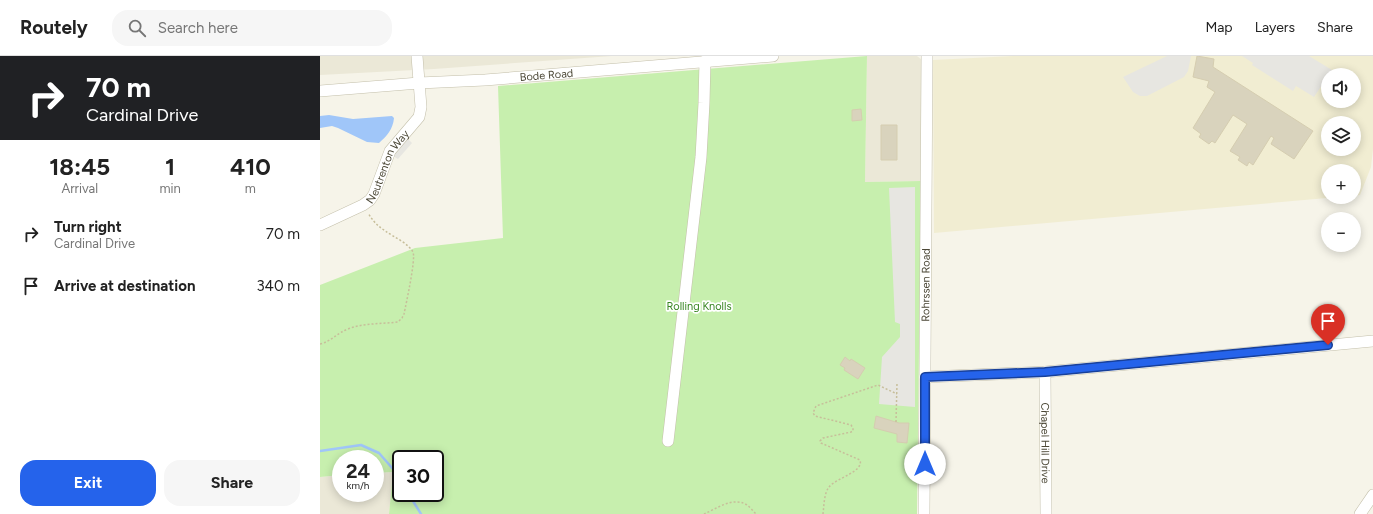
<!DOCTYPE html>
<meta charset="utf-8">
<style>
body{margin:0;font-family:Figtree,sans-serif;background:#f6f6f6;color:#222;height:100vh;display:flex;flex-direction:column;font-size:15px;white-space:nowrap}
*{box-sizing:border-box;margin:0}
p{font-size:13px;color:#767676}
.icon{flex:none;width:22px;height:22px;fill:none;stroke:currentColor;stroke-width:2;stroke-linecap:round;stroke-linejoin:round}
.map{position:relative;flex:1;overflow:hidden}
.side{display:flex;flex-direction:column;background:#fff;width:320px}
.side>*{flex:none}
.banner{background:#202124;color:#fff;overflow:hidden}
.fabs{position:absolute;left:1001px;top:12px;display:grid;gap:8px}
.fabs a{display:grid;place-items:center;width:40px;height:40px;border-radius:50%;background:#fff;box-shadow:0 2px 10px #0003;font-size:20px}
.speed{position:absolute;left:12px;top:394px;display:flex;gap:8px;font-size:20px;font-weight:700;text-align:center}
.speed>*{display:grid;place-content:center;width:52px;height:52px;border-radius:50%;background:#fff;box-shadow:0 2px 10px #0003;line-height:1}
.speed small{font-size:10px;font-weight:400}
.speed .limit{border:2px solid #111;border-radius:6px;background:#fff;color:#111}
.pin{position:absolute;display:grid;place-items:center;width:34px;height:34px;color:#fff;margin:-41px -17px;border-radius:50% 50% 50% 0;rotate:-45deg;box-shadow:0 0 4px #0007}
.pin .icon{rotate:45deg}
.me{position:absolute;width:44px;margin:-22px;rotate:0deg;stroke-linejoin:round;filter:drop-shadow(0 0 3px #0008)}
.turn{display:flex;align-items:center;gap:14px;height:84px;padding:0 20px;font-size:18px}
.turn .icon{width:52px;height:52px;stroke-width:2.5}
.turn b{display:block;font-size:28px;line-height:34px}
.eta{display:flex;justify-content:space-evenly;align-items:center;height:68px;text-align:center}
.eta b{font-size:24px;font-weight:700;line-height:28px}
.button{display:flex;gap:8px;margin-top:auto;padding:8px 20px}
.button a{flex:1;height:46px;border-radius:16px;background:#2563eb;color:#fff;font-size:16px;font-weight:700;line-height:46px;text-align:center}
.button a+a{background:#f6f6f6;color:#222}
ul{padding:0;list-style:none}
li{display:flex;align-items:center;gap:12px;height:52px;padding:0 20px}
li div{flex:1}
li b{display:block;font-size:15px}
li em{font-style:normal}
header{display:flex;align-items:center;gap:24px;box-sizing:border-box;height:56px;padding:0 20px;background:#fff;border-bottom:1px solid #e0e0e0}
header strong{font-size:19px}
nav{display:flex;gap:22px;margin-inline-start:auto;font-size:14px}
.search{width:280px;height:36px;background:#f6f6f6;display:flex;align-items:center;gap:10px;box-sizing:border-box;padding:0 14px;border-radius:16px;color:#767676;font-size:15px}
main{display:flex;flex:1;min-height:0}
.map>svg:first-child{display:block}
</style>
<header>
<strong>Routely</strong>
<div class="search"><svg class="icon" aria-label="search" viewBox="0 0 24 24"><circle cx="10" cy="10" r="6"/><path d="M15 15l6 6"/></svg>Search here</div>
<nav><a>Map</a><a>Layers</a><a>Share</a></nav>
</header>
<main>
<section class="side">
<div class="banner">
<div class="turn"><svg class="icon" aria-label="right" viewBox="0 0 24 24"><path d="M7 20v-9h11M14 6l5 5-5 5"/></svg><div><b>70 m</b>Cardinal Drive</div></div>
</div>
<div class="eta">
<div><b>18:45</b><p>Arrival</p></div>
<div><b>1</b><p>min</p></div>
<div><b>410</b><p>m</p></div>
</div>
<ul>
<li><svg class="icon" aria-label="right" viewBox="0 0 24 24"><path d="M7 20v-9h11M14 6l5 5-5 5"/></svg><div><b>Turn right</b><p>Cardinal Drive</p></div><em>70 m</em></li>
<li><svg class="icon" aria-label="arrive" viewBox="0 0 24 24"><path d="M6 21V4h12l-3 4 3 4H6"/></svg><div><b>Arrive at destination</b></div><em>340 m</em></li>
</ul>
<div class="button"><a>Exit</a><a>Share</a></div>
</section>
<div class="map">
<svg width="1053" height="458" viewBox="0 0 1053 458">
<rect width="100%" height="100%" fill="#f6f4e9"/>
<path fill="#ebe8d7" d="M0,0H292L114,13L0,19Z
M547,0H597L602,4L601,125L545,126Z
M73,416L69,458H0V421L21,419V437H55V417Z"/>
<path fill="#f1edd2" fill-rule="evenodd" d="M693,0H1053V93L1051,111L1040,139L1034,140V115H1008V141H1018L614,177L613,4ZM1008,19H1034V45H1008ZM1008,67H1034V93H1008Z"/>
<path fill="#c7efae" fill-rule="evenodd" d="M547,0L545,126L601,125L597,458H69L73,416L55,417V403H21V419L0,421V229L95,192L183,182L178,30ZM81,403H115V437H81Z"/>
<path fill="#e7e6e1" d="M847,0H871L868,15L864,21L827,40H820L813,36L803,21Z
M922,0H989L1012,14L994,41L976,30L973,35L932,9L933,7Z
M88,83L92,87L78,103L73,100Z
M595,131V351L559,348L562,301L580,281V268L575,266L569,132Z"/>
<path fill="#a0c6f9" d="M9,59L33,63L72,60L74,62C73,73 67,80 59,87L47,86L18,72L12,70L0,72V60Z"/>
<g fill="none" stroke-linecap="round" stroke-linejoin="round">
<path stroke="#a0c6f9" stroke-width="2.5" d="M0,395L41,389L59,397L73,413L81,426
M88,437L101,458"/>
</g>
<path fill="#d9d3bd" stroke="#d5cdb0" d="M877,0L894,3L893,11L993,75L974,103L951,88L954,82L951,80L933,109L929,106L927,110L918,104L920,101L910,95L927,68L913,59L895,87L892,85L889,88L879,81L881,78L873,72L895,36L887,31L889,25L873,21Z
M541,53L542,64L532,65V54Z
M561,69H577V104H561Z
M525,301L530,305L531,303L545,312L538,323L524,314L525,312L520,309Z
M556,360L579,367H589L587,387L577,386V378L554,372Z"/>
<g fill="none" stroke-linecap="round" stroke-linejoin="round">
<defs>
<g id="minor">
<path id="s1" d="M0,35L99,27L165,24L453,0"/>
<path id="s2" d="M0,169L43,149L50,144L54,138L70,95L99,61L101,51L97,0"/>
<path id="s3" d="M725,316L726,458"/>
<path d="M605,321L725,316L1053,285"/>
<path d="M348,385L381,101L384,47L385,5"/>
<path id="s4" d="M604,458L607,0"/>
<path d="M1040,458L1053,439"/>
</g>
</defs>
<use href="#minor" stroke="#c3bfaa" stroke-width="12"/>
<path stroke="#c7be9a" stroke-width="1.5" stroke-dasharray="2 2" stroke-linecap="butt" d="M0,288C12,285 17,277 28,273C43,267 61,268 78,266L82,262L84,258C86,248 96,203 93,196C89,189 80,184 73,180C61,172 56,170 48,157
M576,366L577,327
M384,458C396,453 413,440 427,449C430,451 433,455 436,458
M503,458C504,450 504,437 509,431C516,422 544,416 540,404L501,387L500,385L503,382L531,376L533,375V372L531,369L495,360L493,357L496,350L558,329L577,338"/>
<use href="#minor" stroke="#fff" stroke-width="11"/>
</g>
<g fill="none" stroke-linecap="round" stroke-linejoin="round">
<defs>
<path id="route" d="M605,408V321L725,316L1008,289"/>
</defs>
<use href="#route" stroke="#184099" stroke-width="10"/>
<use href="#route" stroke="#2563eb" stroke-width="7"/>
</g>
<g text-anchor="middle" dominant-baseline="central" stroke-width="3.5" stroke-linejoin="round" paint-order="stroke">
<g font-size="11" fill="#4b4736" stroke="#fff">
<text stroke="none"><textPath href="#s1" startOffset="227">Bode Road</textPath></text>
<text stroke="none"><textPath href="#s2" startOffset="94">Neutrenton Way</textPath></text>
<text stroke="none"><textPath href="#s4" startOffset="229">Rohrssen Road</textPath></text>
<text stroke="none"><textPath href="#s3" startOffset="71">Chapel Hill Drive</textPath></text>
</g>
<g font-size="11" fill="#378521" stroke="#fff">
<text x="379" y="250">Rolling Knolls</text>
</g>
</g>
</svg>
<div class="fabs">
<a><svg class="icon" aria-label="sound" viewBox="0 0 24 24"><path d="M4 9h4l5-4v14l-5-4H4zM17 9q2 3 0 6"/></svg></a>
<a><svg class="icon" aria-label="layers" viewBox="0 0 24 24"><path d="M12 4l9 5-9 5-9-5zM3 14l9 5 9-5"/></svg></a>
<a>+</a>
<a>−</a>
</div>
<div class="speed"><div>24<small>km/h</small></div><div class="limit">30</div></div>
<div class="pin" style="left:1008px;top:289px;background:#d93025"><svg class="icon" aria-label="arrive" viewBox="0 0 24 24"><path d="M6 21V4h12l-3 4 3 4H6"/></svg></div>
<svg class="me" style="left:605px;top:408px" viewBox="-20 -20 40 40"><circle r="19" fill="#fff"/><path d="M0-13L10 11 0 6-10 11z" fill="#2563eb"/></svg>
</div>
</main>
